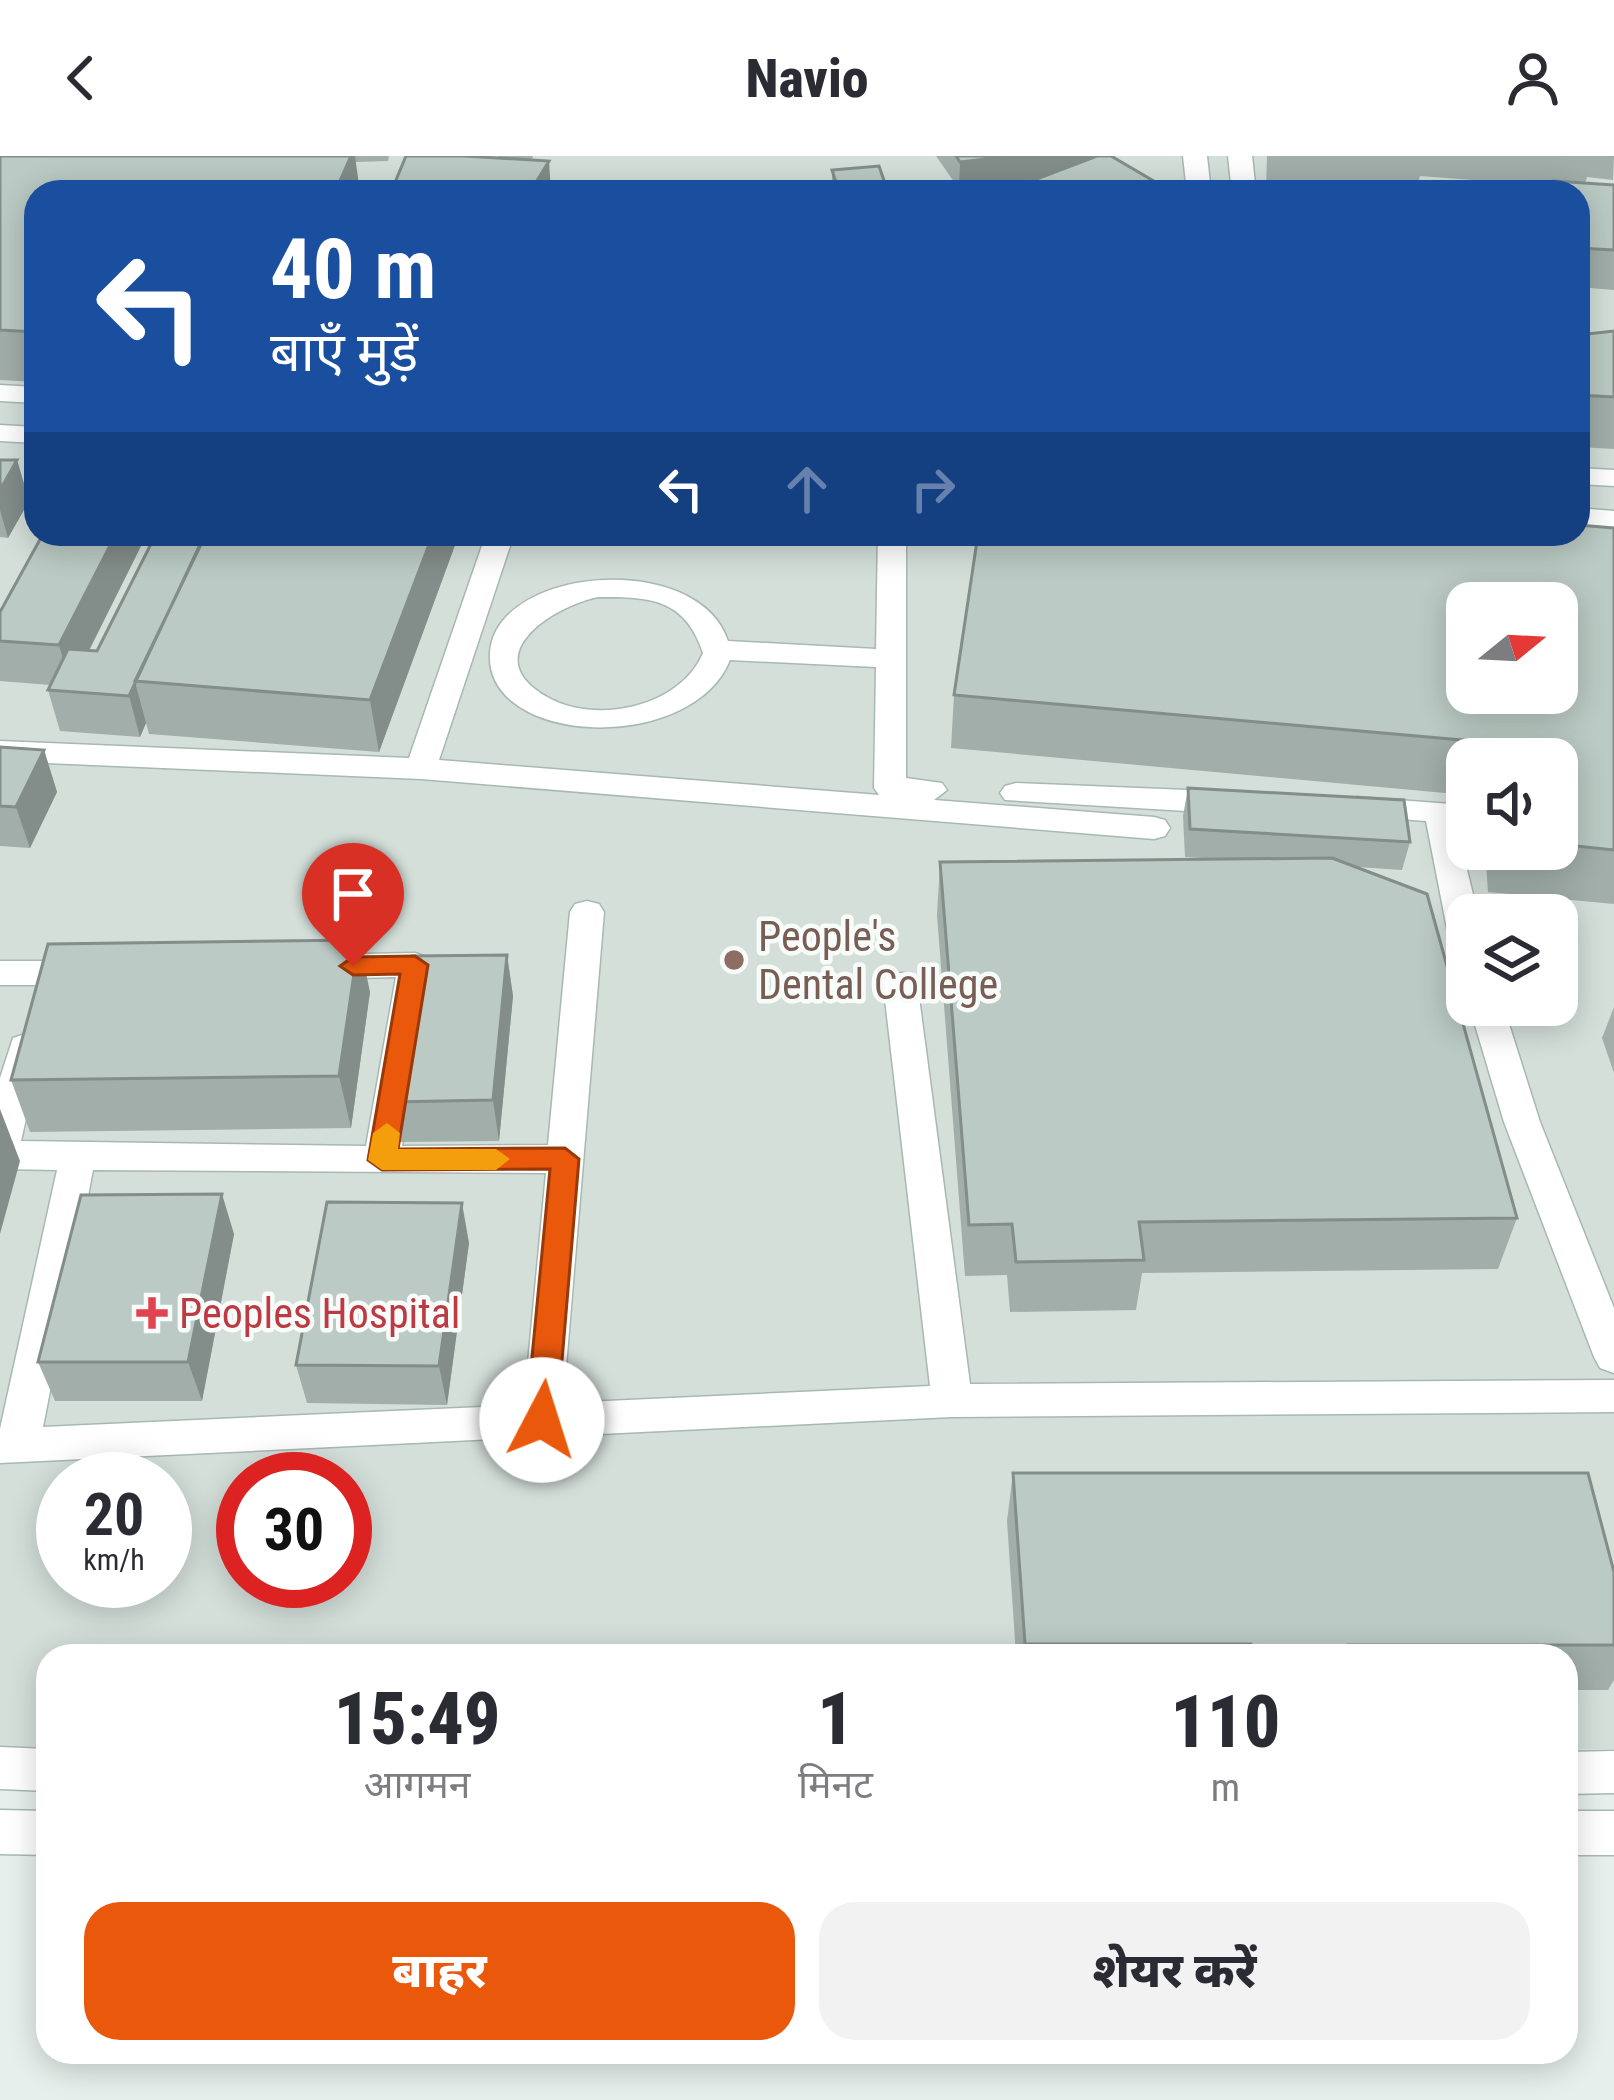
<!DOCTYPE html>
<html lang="hi">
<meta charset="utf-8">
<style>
body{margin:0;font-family:"Roboto Condensed","Noto Sans Devanagari",sans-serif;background:#f2f2f3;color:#2b2b33;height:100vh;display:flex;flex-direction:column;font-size:45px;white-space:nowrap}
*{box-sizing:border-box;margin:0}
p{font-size:39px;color:#7c7c81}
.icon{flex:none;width:66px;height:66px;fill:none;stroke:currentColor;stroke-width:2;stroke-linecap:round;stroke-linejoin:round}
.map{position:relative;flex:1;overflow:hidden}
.details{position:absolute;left:36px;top:1488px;width:1542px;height:420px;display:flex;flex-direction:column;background:#fff;border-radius:36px;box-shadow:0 6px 30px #0003}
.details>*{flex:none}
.top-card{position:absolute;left:24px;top:24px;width:1566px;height:366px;border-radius:36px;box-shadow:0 6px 30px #0003;background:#1a4fa0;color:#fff;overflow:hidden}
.needle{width:78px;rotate:72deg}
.controls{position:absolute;left:1446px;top:426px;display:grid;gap:24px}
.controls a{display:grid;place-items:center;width:132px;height:132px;border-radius:24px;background:#fff;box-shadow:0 6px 30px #0003;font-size:60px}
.speed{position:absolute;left:36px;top:1296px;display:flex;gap:24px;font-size:60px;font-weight:700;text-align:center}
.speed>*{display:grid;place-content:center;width:156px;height:156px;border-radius:50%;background:#fff;box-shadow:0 6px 30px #0003;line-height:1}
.speed small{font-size:30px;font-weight:400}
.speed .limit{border:18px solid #d22;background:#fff;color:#111}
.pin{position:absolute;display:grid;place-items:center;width:102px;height:102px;color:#fff;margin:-123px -51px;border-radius:50% 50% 50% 0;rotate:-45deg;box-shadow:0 0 12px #0007}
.pin .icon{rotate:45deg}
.me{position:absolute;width:132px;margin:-66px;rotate:5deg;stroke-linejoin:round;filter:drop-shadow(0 0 9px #0008)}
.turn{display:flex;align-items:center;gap:42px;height:252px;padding:0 48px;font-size:54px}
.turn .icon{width:156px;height:156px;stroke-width:2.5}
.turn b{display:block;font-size:84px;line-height:102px}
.lanes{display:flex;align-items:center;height:114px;padding:0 48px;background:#0003;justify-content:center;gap:60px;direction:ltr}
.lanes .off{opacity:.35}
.eta{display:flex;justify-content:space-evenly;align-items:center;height:204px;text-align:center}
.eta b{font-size:72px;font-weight:800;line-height:84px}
.primary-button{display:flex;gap:24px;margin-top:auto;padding:24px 48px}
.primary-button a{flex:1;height:138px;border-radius:36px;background:#ea580c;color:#fff;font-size:48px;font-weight:800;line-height:138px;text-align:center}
.primary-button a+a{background:#f2f2f3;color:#2b2b33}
header{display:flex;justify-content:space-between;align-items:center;height:156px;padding:0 48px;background:#fff;font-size:54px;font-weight:800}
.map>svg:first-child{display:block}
</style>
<header><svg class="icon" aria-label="back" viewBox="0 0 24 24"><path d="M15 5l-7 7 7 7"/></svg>Navio<svg class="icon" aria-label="person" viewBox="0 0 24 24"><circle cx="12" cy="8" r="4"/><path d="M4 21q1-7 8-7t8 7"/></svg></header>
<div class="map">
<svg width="1614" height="1944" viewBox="0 0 1614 1944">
<rect width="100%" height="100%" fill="#e6efeb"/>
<path fill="#d4dfda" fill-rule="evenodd" d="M0,0H1614V1593L1566,1594V1500H48V1625L0,1626ZM36,36H1578V378H36ZM1467,447H1557V537H1467ZM1467,603H1557V693H1467ZM1467,759H1557V849H1467ZM63,1323H165V1425H63ZM243,1323H345V1425H243Z"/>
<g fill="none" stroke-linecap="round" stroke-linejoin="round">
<defs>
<path id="minor" d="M1183,0H1207L1211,36H1187Z
M1228,0H1252L1256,36H1232Z
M0,229L36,231V247L0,245Z
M0,269L36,271V287L0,285Z
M1578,312L1614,314V330L1578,328Z
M1578,352L1614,355V371L1578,368Z
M486,378H514L439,604L879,639L874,632L876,511L730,504C692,599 483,591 490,496C497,410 698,394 728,485L876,493L878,378H906V622L942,627L947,634L934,644L1154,661L1165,664L1170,672L1165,680L1154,683L421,623L0,605V585L409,602ZM598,441C650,441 685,442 703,497C681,550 599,569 549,542C474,501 551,451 598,441Z
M1016,627L1236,636L1247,640L1252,647L1247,654L1236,658L1005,644L1000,637L1005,630Z
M1357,641L1451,648L1478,759H1467V800L1455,796L1450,788L1426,665L1346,659L1341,652L1346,645Z
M587,745L599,748L604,756L563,1247L930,1230L883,826L888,817H912L917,826L970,1228L1614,1224V1256L952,1261L0,1307V1273L57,1014L0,1013V922L13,882L25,878L37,882L42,891L21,985L366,990L396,821L315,823L303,819L298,811L303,803L315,799L415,797L427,801L432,809L402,990L548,989L570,756L575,748ZM93,1014L546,1017L524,1249L43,1271Z
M0,805H86L98,808L103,817L98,826L86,829H0Z
M1469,849H1503L1540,966L1614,1152V1217L1600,1212L1594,1201L1504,966Z
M0,1591L48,1593V1635L0,1633Z
M1614,1595V1637L1566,1638V1596Z
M0,1654L48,1655V1699L0,1698Z
M1566,1655H1614V1699H1566Z"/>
</defs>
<use href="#minor" stroke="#a8b8b2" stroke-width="3"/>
<use href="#minor" fill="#fff" fill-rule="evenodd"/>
</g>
<path fill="#a1aea9" d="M0,0H389L388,5L356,6L36,36V226L0,224Z
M498,0H533L532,3L498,2Z
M936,0H1093V2L1164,31V36H1005L1036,23L959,33Z
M1267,0H1614L1613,24L1587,21L1585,27L1614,29V134L1578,131V36H1552L1553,30L1420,20L1416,36H1315L1266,32Z
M832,14L888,36H832Z
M1614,175V293L1578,291V179Z
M0,304H17L29,345L8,382L0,381Z
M1614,372V748L1488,736L1485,693H1557V603H1467V639L951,592L954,539L1469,381L1470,378H1578Z
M147,378L89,495H97L156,378H458V381L379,596L149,578L146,567L140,581L60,575L48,534L50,529L0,525V456Z
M0,591L44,594L57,636L30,692L0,690Z
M1188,632L1410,686L1402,714L1357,711L1517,1062L1498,1113L1142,1117L1136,1154L1010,1156L1007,1119L965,1120L937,759L940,706L1219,703L1185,701L1183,660Z
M507,799L513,840L499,985L400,986L392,946Z
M370,836L351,972L30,976L11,924Z
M1614,851V917L1602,882Z
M234,1078L202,1245H55L38,1206Z
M469,1087L447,1249L307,1247L296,1209Z
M1013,1317L1614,1416V1524L1608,1534H1566V1500H1016L1007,1365Z"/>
<path fill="#838d89" d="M351,0H355L360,36H335Z
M1011,0H1093L1091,16L959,33L960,6Z
M549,5L551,36H530Z
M17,304L29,345L8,382L0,354V334Z
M116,378H147L71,530L59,489Z
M433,378H458V381L379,596L370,544Z
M135,526L146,567L140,581L129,540Z
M44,594L57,636L30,692L16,651Z
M359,784L370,836L351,972L339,920Z
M507,799L513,840L499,985L493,944Z
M0,953L20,1005L0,1078Z
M222,1038L234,1078L202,1245L188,1206Z
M462,1047L469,1087L447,1249L439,1210Z"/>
<path fill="#bbcac4" stroke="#838d89" stroke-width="3" fill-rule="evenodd" d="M0,0H351L335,36H36V176L0,174Z
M406,0H464L549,5L530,36H391Z
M956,0H1011L960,6Z
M1097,0H1111L1164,31L1152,36L1005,35Z
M879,10L888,36H839L832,14Z
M1554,25L1614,29V94L1578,92V36H1556Z
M1614,175V241L1578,239V179Z
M0,304H17L0,334Z
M1578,369L1614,372V694L1557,688V603H1497L1495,587L954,539L978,378H1439L1476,381V378H1578ZM1467,447H1557V537H1467Z
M43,378H116L59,489L0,485V456Z
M156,378H205L129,540L48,534L68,493L97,495Z
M206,378H433L370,544L135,525Z
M0,591L44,594L16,651L0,650Z
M1188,632L1404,644L1410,686L1190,673Z
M1332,702L1427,738L1517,1062L1139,1066L1144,1104L1016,1106L1012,1068L969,1069L940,706Z
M359,784L339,920L11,924L48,788Z
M507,799L493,944L392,946L412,800Z
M222,1038L188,1206H38L81,1039Z
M327,1046L462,1047L439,1210L296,1209Z
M1013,1317H1588L1614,1416V1489H1348L1351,1500H1253L1251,1488H1025Z"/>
<path fill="#ea580c" stroke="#983908" stroke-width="3" d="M415,800L428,809L398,993L565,992L579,1003L557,1264L552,1273L542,1277L531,1273L526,1264L550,1013L382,1014L368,1004L400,818L353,819L340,810L353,801Z"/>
<path fill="#f59e0b" d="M387,967L400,977L398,993H496L510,1003L496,1014H382L368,1004L373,977Z"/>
<circle fill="#8d6e63" stroke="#f7fbf9" stroke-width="4.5" cx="734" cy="804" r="12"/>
<path fill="#e0444e" stroke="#f7fbf9" stroke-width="4.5" d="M146 1139h12v12h12v12h-12v12h-12v-12h-12v-12h12z"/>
<g text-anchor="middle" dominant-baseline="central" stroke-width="9" stroke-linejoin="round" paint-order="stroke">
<g font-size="42" fill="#785e54" stroke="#f7fbf9" text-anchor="start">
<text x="758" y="780">People's<tspan x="758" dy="48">Dental College</tspan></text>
</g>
<g font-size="42" fill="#be3a42" stroke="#f7fbf9" text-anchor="start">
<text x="179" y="1157">Peoples Hospital</text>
</g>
</g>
</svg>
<div class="controls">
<a><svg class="needle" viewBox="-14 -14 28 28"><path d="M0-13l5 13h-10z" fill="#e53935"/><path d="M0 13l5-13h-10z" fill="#7c7c81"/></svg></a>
<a><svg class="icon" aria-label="sound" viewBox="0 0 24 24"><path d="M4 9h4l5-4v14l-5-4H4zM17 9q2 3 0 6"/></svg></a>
<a><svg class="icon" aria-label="layers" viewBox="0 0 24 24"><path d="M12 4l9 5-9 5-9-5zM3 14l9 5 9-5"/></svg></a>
</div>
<div class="speed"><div>20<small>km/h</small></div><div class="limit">30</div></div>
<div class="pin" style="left:353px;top:810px;background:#d93025"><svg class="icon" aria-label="arrive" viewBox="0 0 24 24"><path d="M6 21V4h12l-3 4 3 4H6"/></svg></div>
<svg class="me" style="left:542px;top:1264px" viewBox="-20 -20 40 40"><circle r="19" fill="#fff"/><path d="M0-13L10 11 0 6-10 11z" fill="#ea580c"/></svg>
<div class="top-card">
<div class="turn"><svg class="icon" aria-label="left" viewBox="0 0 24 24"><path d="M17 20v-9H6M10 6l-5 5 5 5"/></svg><div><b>40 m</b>बाएँ मुड़ें</div></div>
<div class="lanes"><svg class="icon" aria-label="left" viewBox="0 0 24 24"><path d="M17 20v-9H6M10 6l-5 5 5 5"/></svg><svg class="icon off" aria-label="ahead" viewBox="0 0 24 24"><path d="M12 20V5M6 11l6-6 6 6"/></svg><svg class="icon off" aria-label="right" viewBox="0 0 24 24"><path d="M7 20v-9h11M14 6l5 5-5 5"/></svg></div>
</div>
<section class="details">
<div class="eta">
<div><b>15:49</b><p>आगमन</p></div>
<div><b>1</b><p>मिनट</p></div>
<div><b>110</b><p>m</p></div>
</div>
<div class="primary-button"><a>बाहर</a><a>शेयर करें</a></div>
</section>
</div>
